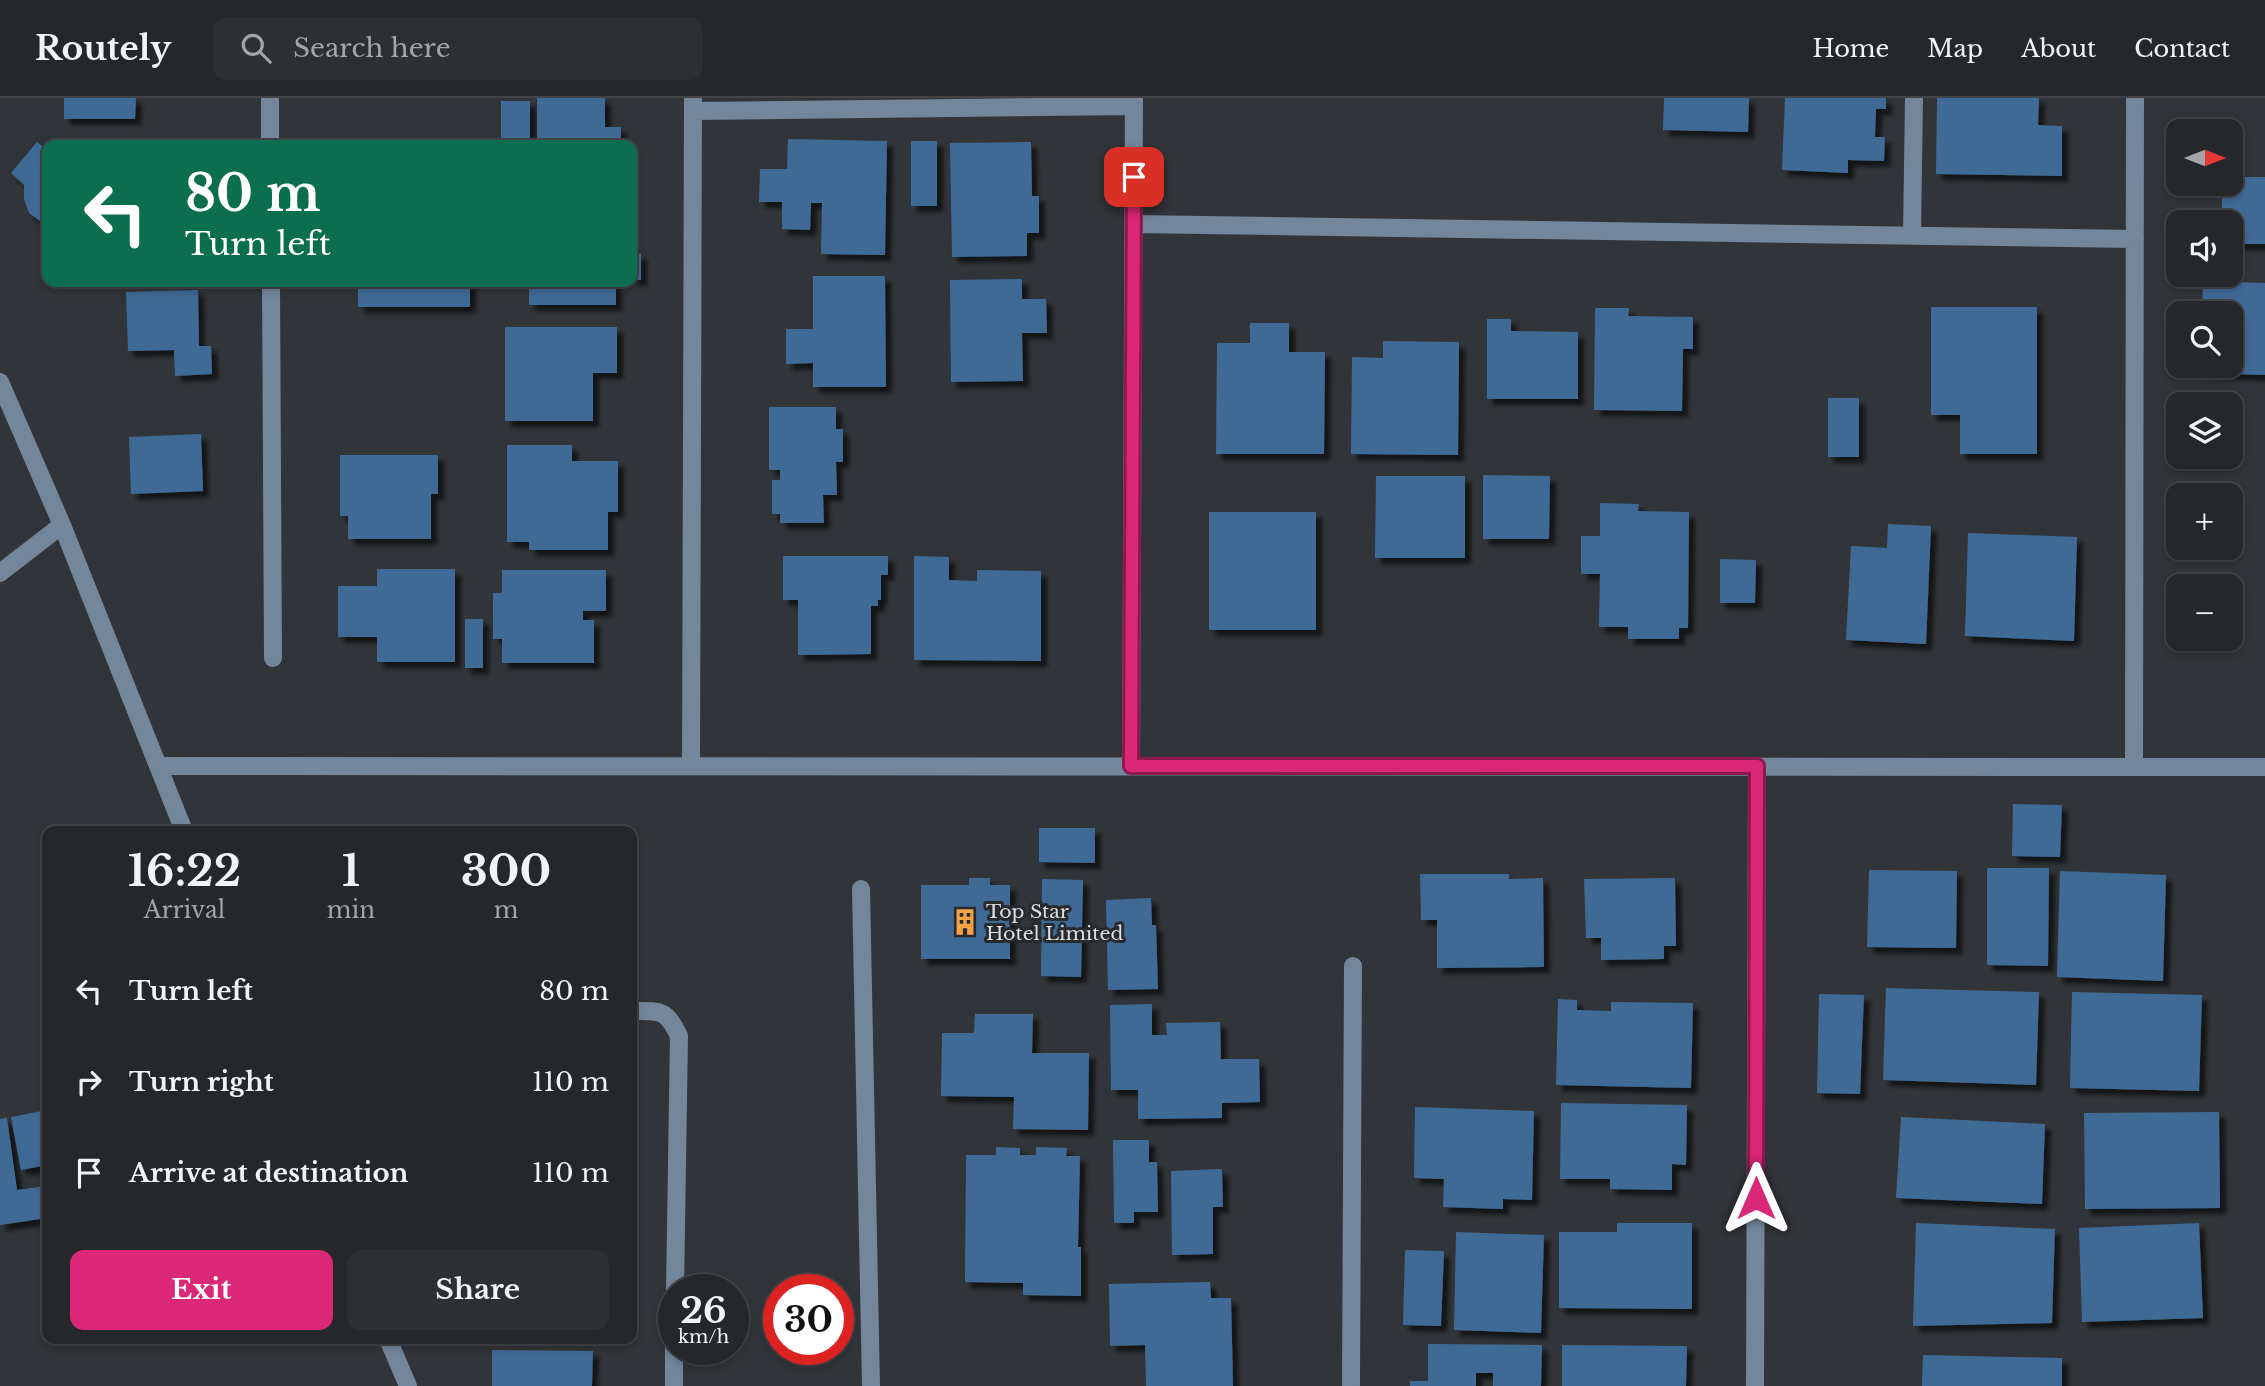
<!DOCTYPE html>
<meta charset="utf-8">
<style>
body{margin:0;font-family:"Libre Baskerville",serif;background:#2d2f32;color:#f1f3f6;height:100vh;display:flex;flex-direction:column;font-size:26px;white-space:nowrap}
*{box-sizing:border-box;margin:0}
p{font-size:23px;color:#a3a5a8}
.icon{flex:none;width:38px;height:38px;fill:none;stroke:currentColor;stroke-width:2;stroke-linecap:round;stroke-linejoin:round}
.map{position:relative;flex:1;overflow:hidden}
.drawer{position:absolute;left:42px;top:728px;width:595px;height:518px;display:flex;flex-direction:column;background:#25272a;border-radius:14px;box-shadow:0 4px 10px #0003,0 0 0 2px #424447}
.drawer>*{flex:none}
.hud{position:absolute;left:42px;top:42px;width:595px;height:147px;border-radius:14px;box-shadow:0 4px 10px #0003,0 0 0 2px #424447;background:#0b6e4f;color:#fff;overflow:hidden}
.needle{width:46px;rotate:90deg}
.tools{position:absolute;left:2166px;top:21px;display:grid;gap:14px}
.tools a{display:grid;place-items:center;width:77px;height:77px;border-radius:14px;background:#25272a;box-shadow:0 4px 10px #0003,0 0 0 2px #424447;font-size:35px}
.speed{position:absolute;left:658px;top:1176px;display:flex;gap:14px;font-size:35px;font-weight:700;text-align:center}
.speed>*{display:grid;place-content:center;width:91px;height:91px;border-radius:50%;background:#25272a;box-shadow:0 4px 10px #0003,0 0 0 2px #424447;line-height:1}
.speed small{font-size:18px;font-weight:400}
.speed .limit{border:10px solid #d22;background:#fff;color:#111}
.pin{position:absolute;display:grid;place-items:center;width:60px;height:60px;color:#fff;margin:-30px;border-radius:14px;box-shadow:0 4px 10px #0006}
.me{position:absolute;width:77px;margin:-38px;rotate:0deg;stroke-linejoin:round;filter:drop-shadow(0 0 5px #0008)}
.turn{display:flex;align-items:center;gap:24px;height:147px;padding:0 28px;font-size:32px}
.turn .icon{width:91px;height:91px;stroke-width:2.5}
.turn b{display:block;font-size:49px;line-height:60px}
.eta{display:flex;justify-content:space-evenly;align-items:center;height:119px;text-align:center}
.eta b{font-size:42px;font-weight:700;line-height:49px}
.primary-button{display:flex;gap:14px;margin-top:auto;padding:14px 28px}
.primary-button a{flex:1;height:80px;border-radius:14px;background:#db2777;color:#fff;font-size:28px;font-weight:700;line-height:80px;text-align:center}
.primary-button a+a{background:#2d2f32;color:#f1f3f6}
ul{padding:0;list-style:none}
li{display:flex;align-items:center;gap:21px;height:91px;padding:0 28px}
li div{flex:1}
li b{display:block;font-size:26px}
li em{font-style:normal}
header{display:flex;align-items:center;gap:42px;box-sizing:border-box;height:98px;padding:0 35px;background:#25272a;border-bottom:2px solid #424447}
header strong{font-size:33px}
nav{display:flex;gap:38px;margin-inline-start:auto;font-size:24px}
.search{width:490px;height:63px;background:#2d2f32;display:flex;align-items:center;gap:18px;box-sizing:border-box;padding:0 24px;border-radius:14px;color:#a3a5a8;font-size:26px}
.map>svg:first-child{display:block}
</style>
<header>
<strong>Routely</strong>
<div class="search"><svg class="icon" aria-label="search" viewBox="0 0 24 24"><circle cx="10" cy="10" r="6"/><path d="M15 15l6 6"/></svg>Search here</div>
<nav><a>Home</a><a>Map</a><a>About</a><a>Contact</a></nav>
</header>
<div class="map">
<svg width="2265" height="1288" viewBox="0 0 2265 1288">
<defs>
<filter id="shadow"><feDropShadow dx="6" dy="6" stdDeviation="2" flood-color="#0009"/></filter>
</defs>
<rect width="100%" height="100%" fill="#313438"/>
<path fill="#416b96" filter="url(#shadow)" d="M64,0H136L135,21H64Z
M537,0H605V29H621V47H537Z
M1664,0H1749L1748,34L1663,32Z
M1785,0H1886V11H1876L1875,39H1885L1884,63L1848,62V75L1782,72Z
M1937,0H2039L2038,27L2062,28V78L1936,76Z
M501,3H530V47H501Z
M788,41L887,43L885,157L821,156L822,105H811L810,132L782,131V104H759L760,71H787Z
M911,43H937V108H911Z
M37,44L47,52V128L29,115L24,101V87L11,75Z
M1031,44L1032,98H1039V135H1027V158L952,159L950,45Z
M2231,79H2265V146H2231V124H2222V86H2231Z
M632,156H641V182H632Z
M813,178H885L886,289H813V265L786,266V231H813Z
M1022,181V201H1046L1047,235H1022L1023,283L951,284L950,182Z
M2203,183L2265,185V277L2199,275L2200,268H2231V215H2202Z
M358,184H470V209H358Z
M529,184H616V207H529Z
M198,192L199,248H211L212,276L175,278L174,252L128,253L126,194Z
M1931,209H2037V356H1960V317H1931Z
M1595,210H1629L1628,218L1693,219V251H1683L1682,313L1594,312Z
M1487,221H1511V233L1578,234V301H1487Z
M1250,225H1289V254H1325L1324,356H1216L1217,245H1250Z
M505,229H617V275H593V323H505Z
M1383,243L1459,244L1458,357L1351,356L1352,259L1383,260Z
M1828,300H1859V359H1828Z
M769,309H836V331H843V364H836L837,397H823L824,425H780V416H772V382H780V372H769Z
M201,336L203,393L131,396L129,339Z
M507,347H572V363H618V414H608V452H529V444H507Z
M340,357H438V396H431V441H348V418H340Z
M1483,377L1550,378L1549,441H1483Z
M1376,378H1465V460H1375Z
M1600,405L1639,406L1638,413L1689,414L1688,530H1679V541H1628V529H1599L1600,476H1581V438H1600Z
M1209,414H1316V532H1209Z
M1888,426L1931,428L1926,546L1846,542L1851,448L1887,450Z
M1968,435L2077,439L2074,543L1965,538Z
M783,458H888V477H881V502H878V508H871V556L798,557V502H783Z
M914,458L949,459V482L977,483V472L1041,473V563L914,562Z
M1720,461L1756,462L1755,505H1720Z
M377,471H455V564H377V539H338V488H377Z
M502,472H606V513H583V522H594V565H502V541H493V495H502Z
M465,521H483V570H465Z
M2013,706L2062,707L2060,759L2012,758Z
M1039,730H1095V765L1039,764Z
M1987,770H2049L2048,868L1987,867Z
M1869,772L1957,773L1956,850L1867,849Z
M2060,773L2166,777L2163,883L2057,879Z
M1420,776H1509V781L1543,780L1544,869L1437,870V822H1421Z
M969,780H990V787H1010V861H921V787H969Z
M1675,780L1676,848H1664V861L1601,862V840H1586L1584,781Z
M1042,781L1083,782L1081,879L1041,878Z
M1151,800L1152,827H1156L1158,891L1108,892L1106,802Z
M1886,890L2039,894L2036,987L1883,982Z
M2072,894L2202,897L2199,993L2070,990Z
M1819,896L1864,897L1860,996L1817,995Z
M1558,901L1577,902V912L1611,913V904L1693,905L1691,990L1556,987Z
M1152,906V937H1167L1166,925L1220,924L1221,961H1259L1260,1004L1222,1005V1020L1138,1021V992H1111L1110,907Z
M975,916H1033L1032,955H1089L1088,1032L1013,1031L1014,999L941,998L942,935H974Z
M1561,1005L1687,1007L1686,1067L1672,1066V1092L1610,1091V1081H1560Z
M1415,1009L1534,1013L1532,1102L1503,1101V1111L1443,1109L1444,1081L1414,1080Z
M47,1012V1067L21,1072L11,1019Z
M2219,1014L2220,1110L2085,1111L2084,1015Z
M1901,1019L2045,1026L2042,1106L1896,1100Z
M7,1020L17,1092L47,1088V1131L42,1132L40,1121L0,1127V1021Z
M1113,1042H1149V1064H1157L1158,1114H1134V1125H1114Z
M996,1049L1020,1050V1057H1036V1049L1067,1050L1066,1058H1080L1078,1149H1081V1198L1023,1197V1185L965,1184L966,1057H996Z
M1222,1071L1223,1109H1213V1156L1172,1157L1171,1073Z
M1617,1125H1692V1211L1559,1210V1134H1617Z
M1916,1125L2055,1131L2052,1225L1913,1228Z
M2199,1125L2203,1220L2082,1224L2079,1130Z
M1456,1134L1544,1137L1541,1235L1454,1232Z
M1405,1152L1444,1153L1441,1228L1403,1227Z
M1210,1184L1211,1200H1231L1233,1288H1146L1145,1247L1110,1248L1109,1186Z
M1428,1246L1542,1247L1541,1288H1493V1275H1476V1288H1410V1283H1428Z
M1562,1247L1687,1248L1686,1288H1562Z
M492,1252L593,1253L592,1288H492Z
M1923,1257L2062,1260V1288H1922Z"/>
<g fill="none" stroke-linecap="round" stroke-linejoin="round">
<path stroke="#73869a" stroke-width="18" d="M270,0V47
M693,13L1134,8
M1134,126L2135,141
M1912,137L1914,0
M271,184L273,560
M0,284L62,427L184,733
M0,475L62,427
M159,668L2265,669
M691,668L693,0
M1131,668L1134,0
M2134,668L2135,0
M861,791L871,1288
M632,913C661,913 666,911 679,938L675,1192
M388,1241L408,1288
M674,1288V1251
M1351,1288L1353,868
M1755,1288L1757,668"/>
</g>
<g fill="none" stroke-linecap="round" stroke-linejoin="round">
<defs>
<path id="route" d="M1134,79L1131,668H1757L1756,1100"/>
</defs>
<use href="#route" stroke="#8e194d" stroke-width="18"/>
<use href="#route" stroke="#db2777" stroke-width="12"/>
</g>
<defs>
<symbol id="building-bare" viewBox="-9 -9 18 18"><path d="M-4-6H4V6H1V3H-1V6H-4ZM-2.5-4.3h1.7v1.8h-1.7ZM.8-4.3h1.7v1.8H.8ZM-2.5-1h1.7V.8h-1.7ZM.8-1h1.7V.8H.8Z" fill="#f6a246" stroke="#272a2e" stroke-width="2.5" paint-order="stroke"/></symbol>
</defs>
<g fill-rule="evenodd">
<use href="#building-bare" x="946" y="805" width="38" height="38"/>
</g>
<g text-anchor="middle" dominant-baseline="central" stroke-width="6" stroke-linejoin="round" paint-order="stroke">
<g font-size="19" fill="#dddfe2" stroke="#272a2e" text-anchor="start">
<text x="986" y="813">Top Star<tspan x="986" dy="22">Hotel Limited</tspan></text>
</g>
</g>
</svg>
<div class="tools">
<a><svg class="needle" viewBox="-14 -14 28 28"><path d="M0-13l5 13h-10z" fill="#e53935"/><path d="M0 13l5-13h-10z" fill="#a3a5a8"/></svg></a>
<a><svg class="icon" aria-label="sound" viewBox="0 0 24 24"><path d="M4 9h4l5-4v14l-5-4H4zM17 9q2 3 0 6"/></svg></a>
<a><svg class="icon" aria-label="search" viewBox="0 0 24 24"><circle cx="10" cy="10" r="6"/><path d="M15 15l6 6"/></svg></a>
<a><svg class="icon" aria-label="layers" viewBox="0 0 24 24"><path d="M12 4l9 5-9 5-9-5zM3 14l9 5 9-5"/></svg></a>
<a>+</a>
<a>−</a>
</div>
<div class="speed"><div>26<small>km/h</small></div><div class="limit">30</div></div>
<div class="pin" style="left:1134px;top:79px;background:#d93025"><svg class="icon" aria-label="arrive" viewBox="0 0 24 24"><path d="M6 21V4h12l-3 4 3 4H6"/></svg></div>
<svg class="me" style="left:1756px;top:1100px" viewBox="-20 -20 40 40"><path d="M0-17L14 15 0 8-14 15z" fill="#db2777" stroke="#fff" stroke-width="4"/></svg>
<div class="hud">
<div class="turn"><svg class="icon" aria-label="left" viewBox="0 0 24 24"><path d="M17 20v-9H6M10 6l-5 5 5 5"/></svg><div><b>80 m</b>Turn left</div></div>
</div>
<section class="drawer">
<div class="eta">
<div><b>16:22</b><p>Arrival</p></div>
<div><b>1</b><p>min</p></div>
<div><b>300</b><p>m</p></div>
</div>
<ul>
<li><svg class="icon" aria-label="left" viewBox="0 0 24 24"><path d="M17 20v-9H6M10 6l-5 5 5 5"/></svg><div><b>Turn left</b></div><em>80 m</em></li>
<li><svg class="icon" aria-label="right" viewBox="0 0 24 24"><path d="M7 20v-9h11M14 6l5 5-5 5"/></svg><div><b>Turn right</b></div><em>110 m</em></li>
<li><svg class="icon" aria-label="arrive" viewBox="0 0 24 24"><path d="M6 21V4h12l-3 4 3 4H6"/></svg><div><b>Arrive at destination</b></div><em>110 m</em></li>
</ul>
<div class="primary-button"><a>Exit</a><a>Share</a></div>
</section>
</div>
